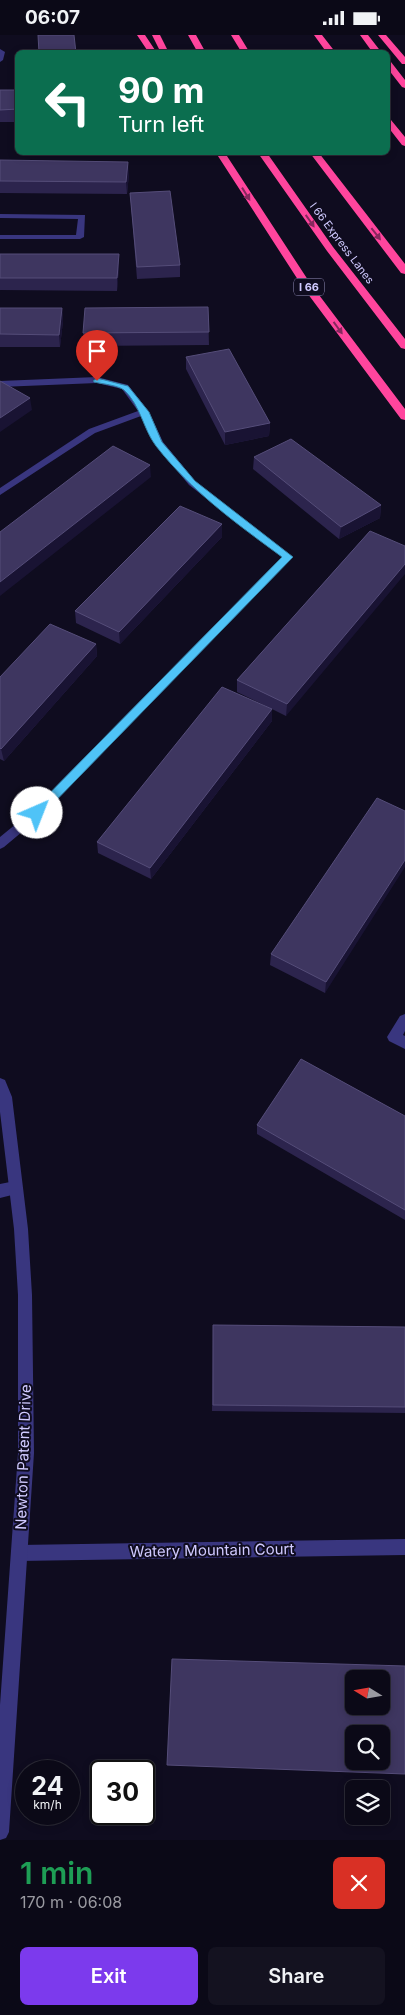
<!DOCTYPE html>
<meta charset="utf-8">
<style>
body{margin:0;font-family:Inter,sans-serif;background:#141220;color:#f1f3f6;height:100vh;display:flex;flex-direction:column;font-size:19px;white-space:nowrap}
*{box-sizing:border-box;margin:0}
p{font-size:16px;color:#9a9aa1}
.icon{flex:none;width:28px;height:28px;fill:none;stroke:currentColor;stroke-width:2;stroke-linecap:round;stroke-linejoin:round}
.map{position:relative;height:1805px;overflow:hidden}
.panel{display:flex;flex-direction:column;background:#0b0917;flex:1}
.panel>*{flex:none}
.banner{position:absolute;left:15px;top:15px;width:375px;height:105px;border-radius:8px;box-shadow:0 2px 8px #0003,0 0 0 1px #2b2a36;background:#0b6e4f;color:#fff;overflow:hidden}
.needle{width:32px;rotate:281deg}
.fabs{position:absolute;left:345px;top:1635px;display:grid;gap:10px}
.fabs a{display:grid;place-items:center;width:45px;height:45px;border-radius:8px;background:#0b0917;box-shadow:0 2px 8px #0003,0 0 0 1px #2b2a36;font-size:25px}
.speed{position:absolute;left:15px;top:1725px;display:flex;gap:10px;font-size:25px;font-weight:700;text-align:center}
.speed>*{display:grid;place-content:center;width:65px;height:65px;border-radius:50%;background:#0b0917;box-shadow:0 2px 8px #0003,0 0 0 1px #2b2a36;line-height:1}
.speed small{font-size:12px;font-weight:400}
.speed .limit{border:2px solid #111;border-radius:8px;background:#fff;color:#111}
.pin{position:absolute;display:grid;place-items:center;width:42px;height:42px;color:#fff;margin:-51px -21px;border-radius:50% 50% 50% 0;rotate:-45deg;box-shadow:0 0 5px #0007}
.pin .icon{rotate:45deg}
.me{position:absolute;width:55px;margin:-28px;rotate:44deg;stroke-linejoin:round;filter:drop-shadow(0 0 4px #0008)}
.turn{display:flex;align-items:center;gap:18px;height:105px;padding:0 20px;font-size:22px}
.turn .icon{width:65px;height:65px;stroke-width:2.5}
.turn b{display:block;font-size:35px;line-height:42px}
.round{display:grid;place-items:center;flex:none;width:52px;height:52px;border-radius:8px;background:#141220}
.headline{display:flex;align-items:center;justify-content:space-between;height:85px;padding:0 20px}
h1{font-size:30px;font-weight:600;line-height:38px;color:#1e9e55}
.primary-button{display:flex;gap:10px;margin-top:auto;padding:10px 20px}
.primary-button a{flex:1;height:58px;border-radius:8px;background:#7c3aed;color:#fff;font-size:20px;font-weight:600;line-height:58px;text-align:center}
.primary-button a+a{background:#141220;color:#f1f3f6}
.status{display:flex;justify-content:space-between;align-items:center;height:35px;padding:0 25px;background:#0b0917;direction:ltr}
.status svg{height:14px;fill:currentColor}
.map>svg:first-child{display:block}
</style>
<div class="status"><b>06:07</b><svg viewBox="0 0 49 12"><path d="M0 12V9h3v3zM5 12V6h3v6zM10 12V3h3v9zM15 12V0h3v12zM26 1h20v11H26zM47 4h2v5h-2z"/></svg></div>
<div class="map">
<svg width="405" height="1805" viewBox="0 0 405 1805">
<rect width="100%" height="100%" fill="#0f0c1f"/>
<g fill="none" stroke-linecap="round" stroke-linejoin="round">
<path fill="#39367f" fill-rule="evenodd" d="M0,14L5,17L3,25L0,27Z"/>
<path fill="#39367f" fill-rule="evenodd" d="M0,179L85,180L84,202L80,204H0V200H76L78,184L0,183Z
M97,342L128,350L149,377L163,407L195,446L293,522L41,781L4,812L0,814V802L33,775L282,522L189,450L156,410L141,381L95,398L0,460V453L89,394L138,376L122,354L97,348L0,352V346Z
M405,979V996L403,1000L405,1001V1014L389,1006L387,1002L400,981Z
M15,1146L20,1148L22,1153L20,1158L0,1163V1149Z
M405,1504V1520L19,1526L13,1524L11,1518L13,1512L19,1510Z"/>
<path fill="#39367f" fill-rule="evenodd" d="M0,1043L5,1045L12,1062L28,1194L32,1260L34,1418L9,1797L6,1803L0,1805V1670L18,1418V1260L14,1194L0,1077Z"/>
<path fill="#ff459d" fill-rule="evenodd" d="M137,0H145L157,18H149Z
M152,0H160L169,18H161Z
M188,0H196L206,18H198Z
M231,0H239L250,18H242Z
M314,0H322L336,18H327Z
M360,0H368L382,18H373Z
M378,0H386L405,22V29H402Z
M388,26L391,27L405,45V53L402,52L388,34Z
M388,84L391,85L405,102V111L402,110L388,92Z
M216,118H225L310,248L405,374V385L401,384L302,251Z
M258,118H267L333,212L405,304V314L401,313L327,216Z
M310,118H319L405,229V239L401,238Z"/>
</g>
<path fill="#2c244d" d="M0,55H18V87H0Z
M0,125L129,139L127,159L0,158Z
M130,158L180,230V242L137,244Z
M0,219L119,232L117,256L0,255Z
M208,272L209,310L84,311L83,298Z
M0,273H62L63,286L60,312H0Z
M186,322L270,388L269,401L225,410L186,334Z
M254,422L381,470L380,483L339,504L253,434Z
M222,489V502L120,609L76,588L75,576Z
M370,496L286,681L272,674V686L151,844L98,818L97,807L270,673L237,657V645Z
M96,609L97,621L4,726L0,724V642Z
M405,776L325,958L270,930L271,919Z
M405,1081V1185L257,1099V1090Z
M213,1290L405,1292V1378L212,1376Z"/>
<path fill="#191333" d="M128,127L129,139L127,159L126,147Z
M119,219V232L117,256V243Z
M62,273L63,286L60,312L59,300Z
M30,363L32,375L0,397V383Z
M270,388L269,401L225,410V397Z
M150,430L151,442L0,561V547Z
M381,470L380,483L339,504L341,492Z
M222,489V502L120,609L119,597Z
M405,529V539L286,681L287,669Z
M96,609L97,621L4,726L1,714Z
M272,674V686L151,844L150,833Z
M405,825V832L325,958L326,947Z"/>
<path fill="#3e3660" stroke="#554d79" fill-rule="evenodd" d="M38,0H74L76,18H39Z
M0,55H18V74L0,75Z
M0,125L128,127L126,147L0,146Z
M170,156L180,230L137,232L130,158Z
M0,219H119L117,243H0Z
M208,272L209,297L83,298L85,273Z
M0,273H62L59,300L0,299Z
M229,314L270,388L225,397L186,322Z
M0,346L30,363L0,383Z
M291,404L381,470L341,492L254,422Z
M113,411L150,430L0,547V497Z
M180,471L222,489L119,597L75,576Z
M370,496L405,511V529L287,669L237,645Z
M50,589L96,609L1,714L0,713V642Z
M222,652L272,674L150,833L97,807Z
M377,763L405,776V825L326,947L271,919Z
M301,1024L405,1081V1175L257,1090Z
M213,1290L405,1292V1372L213,1370Z
M172,1624L405,1631V1739L167,1730ZM354,1644H381V1671H354ZM354,1699H381V1726H354Z"/>
<defs><path id="oneway-solid" d="M-6-.8H1V-3.2L6.5 0L1 3.2V.8H-6Z" transform="scale(1.25)"/></defs>
<g fill="#87285e">
<use href="#oneway-solid" transform="translate(246 159) rotate(58)"/>
<use href="#oneway-solid" transform="translate(310 186) rotate(55)"/>
<use href="#oneway-solid" transform="translate(376 199) rotate(52)"/>
<use href="#oneway-solid" transform="translate(338 293) rotate(54)"/>
</g>
<path fill="#4fc3f7" stroke="#337fa1" d="M97,343L128,351L149,377L162,407L195,446L293,522L41,781H33L32,778L33,775L282,522C237,489 191,456 156,411C143,394 141,371 124,355C117,350 102,349 94,347L93,346Z"/>
<g text-anchor="middle" dominant-baseline="central" stroke-width="4" stroke-linejoin="round" paint-order="stroke">
<g font-size="11" fill="#d0caff" stroke="#0f0c1f">
<text transform="translate(342 208) rotate(53)">I 66 Express Lanes</text>
</g>
<rect fill="#0f0c1f" stroke="#9691bc" stroke-width="1" x="294" y="243.5" width="30" height="17" rx="4"/>
<g font-size="11" font-weight="bold" fill="#d0caff">
<text x="309" y="252">I 66</text>
</g>
<g font-size="15" fill="#d0caff" stroke="#0f0c1f">
<text transform="translate(23 1422) rotate(-88)">Newton Patent Drive</text>
<text transform="translate(212 1515) rotate(-1)">Watery Mountain Court</text>
</g>
</g>
</svg>
<div class="fabs">
<a><svg class="needle" viewBox="-14 -14 28 28"><path d="M0-13l5 13h-10z" fill="#e53935"/><path d="M0 13l5-13h-10z" fill="#9a9aa1"/></svg></a>
<a><svg class="icon" aria-label="search" viewBox="0 0 24 24"><circle cx="10" cy="10" r="6"/><path d="M15 15l6 6"/></svg></a>
<a><svg class="icon" aria-label="layers" viewBox="0 0 24 24"><path d="M12 4l9 5-9 5-9-5zM3 14l9 5 9-5"/></svg></a>
</div>
<div class="speed"><div>24<small>km/h</small></div><div class="limit">30</div></div>
<div class="pin" style="left:97px;top:346px;background:#d93025"><svg class="icon" aria-label="arrive" viewBox="0 0 24 24"><path d="M6 21V4h12l-3 4 3 4H6"/></svg></div>
<svg class="me" style="left:37px;top:778px" viewBox="-20 -20 40 40"><circle r="19" fill="#fff"/><path d="M0-13L10 11 0 6-10 11z" fill="#4fc3f7"/></svg>
<div class="banner">
<div class="turn"><svg class="icon" aria-label="left" viewBox="0 0 24 24"><path d="M17 20v-9H6M10 6l-5 5 5 5"/></svg><div><b>90 m</b>Turn left</div></div>
</div>
</div>
<section class="panel">
<div class="headline"><div><h1>1 min</h1><p>170 m · 06:08</p></div><a class="round" style="background:#d93025;color:#fff"><svg class="icon" aria-label="close" viewBox="0 0 24 24"><path d="M6 6l12 12M18 6L6 18"/></svg></a></div>
<div class="primary-button"><a>Exit</a><a>Share</a></div>
</section>
